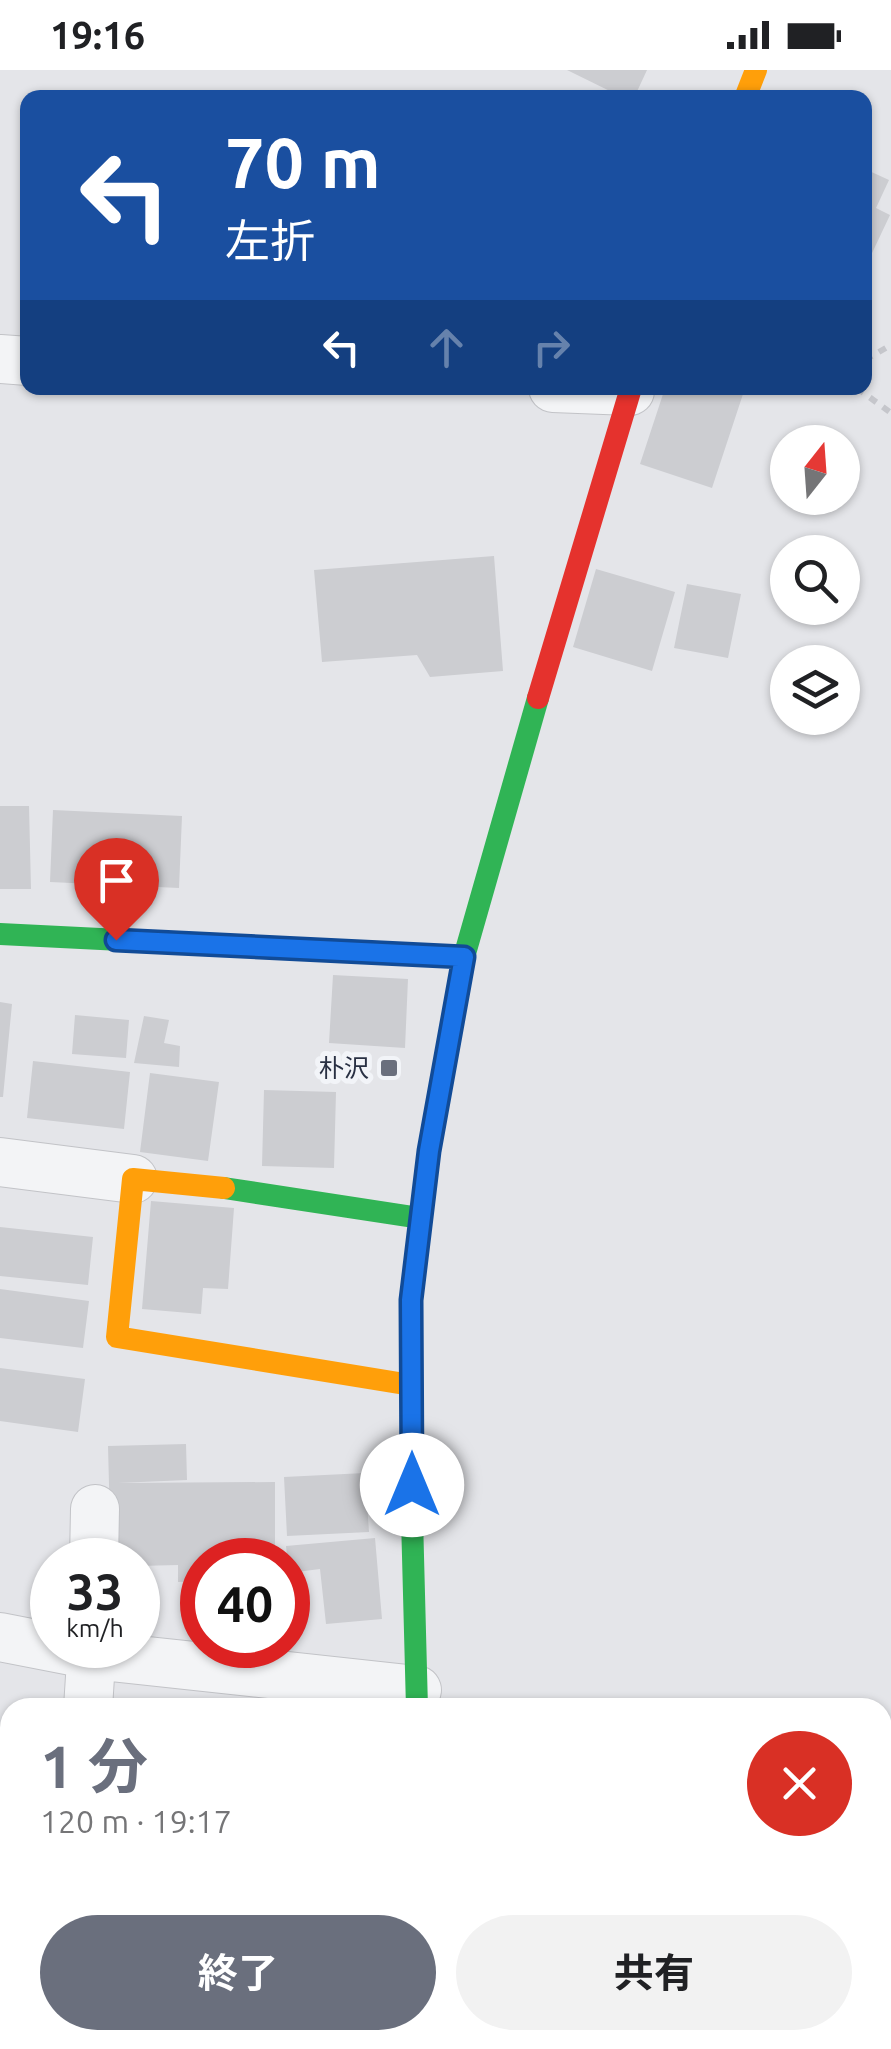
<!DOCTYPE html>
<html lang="ja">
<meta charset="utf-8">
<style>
body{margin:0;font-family:Ubuntu,"Noto Sans JP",sans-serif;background:#f2f2f2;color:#202124;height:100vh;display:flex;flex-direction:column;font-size:38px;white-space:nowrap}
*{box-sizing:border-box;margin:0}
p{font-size:32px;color:#757577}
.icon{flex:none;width:55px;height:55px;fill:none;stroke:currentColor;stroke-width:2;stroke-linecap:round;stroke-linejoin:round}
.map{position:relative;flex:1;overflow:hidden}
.details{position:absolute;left:0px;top:1628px;width:892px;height:352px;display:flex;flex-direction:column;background:#fff;border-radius:30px 30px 0 0;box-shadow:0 2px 8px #0004}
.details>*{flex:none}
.banner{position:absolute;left:20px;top:20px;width:852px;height:305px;border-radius:20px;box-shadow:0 2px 8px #0004;background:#1a4fa0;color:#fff;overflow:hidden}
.needle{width:65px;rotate:17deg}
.fabs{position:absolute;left:770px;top:355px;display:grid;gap:20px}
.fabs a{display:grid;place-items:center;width:90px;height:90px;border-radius:50%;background:#fff;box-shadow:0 2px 8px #0004;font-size:50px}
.speed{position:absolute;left:30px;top:1468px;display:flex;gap:20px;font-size:50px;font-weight:700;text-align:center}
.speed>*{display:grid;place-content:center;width:130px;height:130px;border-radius:50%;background:#fff;box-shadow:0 2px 8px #0004;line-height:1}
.speed small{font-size:25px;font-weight:400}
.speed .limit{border:15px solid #d22;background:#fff;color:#111}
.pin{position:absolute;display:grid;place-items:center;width:85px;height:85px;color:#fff;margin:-102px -42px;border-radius:50% 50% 50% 0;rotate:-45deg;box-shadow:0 0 10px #0007}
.pin .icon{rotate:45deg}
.me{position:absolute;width:110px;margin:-55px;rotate:0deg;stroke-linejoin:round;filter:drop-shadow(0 0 8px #0008)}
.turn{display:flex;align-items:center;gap:35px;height:210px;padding:0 40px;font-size:45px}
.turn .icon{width:130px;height:130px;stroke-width:2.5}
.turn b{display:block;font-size:70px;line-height:85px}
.lanes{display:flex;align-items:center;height:95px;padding:0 40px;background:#0003;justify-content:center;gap:50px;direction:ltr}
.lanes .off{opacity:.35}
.round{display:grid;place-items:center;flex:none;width:105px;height:105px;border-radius:52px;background:#f2f2f2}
.head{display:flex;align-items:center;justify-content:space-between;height:170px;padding:0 40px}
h1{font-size:60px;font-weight:700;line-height:75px;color:#6a6f7d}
.action{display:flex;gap:20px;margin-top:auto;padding:20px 40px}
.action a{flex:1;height:115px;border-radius:60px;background:#6a6f7d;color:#fff;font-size:40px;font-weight:700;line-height:115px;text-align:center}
.action a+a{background:#f2f2f2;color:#202124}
.status{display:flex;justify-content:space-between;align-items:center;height:70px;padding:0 50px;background:#fff;direction:ltr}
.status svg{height:28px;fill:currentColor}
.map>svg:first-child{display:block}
</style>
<div class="status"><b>19:16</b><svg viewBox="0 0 49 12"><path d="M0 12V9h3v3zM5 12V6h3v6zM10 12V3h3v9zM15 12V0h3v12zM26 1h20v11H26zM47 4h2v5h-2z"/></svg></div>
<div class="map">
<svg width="891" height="1979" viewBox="0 0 891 1979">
<rect width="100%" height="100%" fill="#e4e5e9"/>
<path fill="#cccdd1" d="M567,0H647L634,28H624Z
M865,99L889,110L876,138L890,145L865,198Z
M665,318H745L712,418L640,394Z
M494,486L503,601L430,607L417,585L322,592L314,500Z
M596,499L675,522L652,601L573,577Z
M687,514L741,524L728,588L674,578Z
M0,736H29L31,819H0Z
M53,740L182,746L179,818L50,812Z
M333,905L408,909L405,978L329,973Z
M0,932L12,934L3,1027H0Z
M75,945L129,950L126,988L72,984Z
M144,946L169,950L164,973L180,976L179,997L134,993Z
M33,991L130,1002L124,1059L27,1048Z
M150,1003L219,1012L208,1091L140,1082Z
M264,1020L336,1022L334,1098L262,1096Z
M151,1131L234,1138L228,1219L203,1218L201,1244L142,1239Z
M0,1157L93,1167L88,1215L0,1206Z
M0,1219L89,1231L83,1278L0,1268Z
M0,1298L85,1309L78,1362L0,1351Z
M186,1374L187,1410L118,1413L275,1412V1490H202V1511L178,1512V1495L138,1496V1490H111L108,1376Z
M365,1403L369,1462L287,1466L284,1407Z
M375,1468L382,1549L326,1554L320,1499L289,1503L286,1476Z
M0,1686L10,1688L7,1733L0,1732Z"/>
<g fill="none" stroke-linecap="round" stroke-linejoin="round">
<defs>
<path id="street" d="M0,289L28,291
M553,318L630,321
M0,1092L133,1109
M94,1490L95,1439
M0,1567L92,1585L417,1620
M88,1638L92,1575
M0,1786L10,1778"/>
</defs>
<use href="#street" stroke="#c2c3c7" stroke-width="50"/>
<path stroke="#c5c6cb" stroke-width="6" stroke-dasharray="8 8" stroke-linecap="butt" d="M865,290L891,275
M857,318L891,343"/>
<use href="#street" stroke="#f3f4f6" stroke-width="48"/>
<path stroke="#30b455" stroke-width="22" d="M0,864L464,887
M224,1118L420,1148
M417,1638L412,1448L411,1230L429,1081L464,887L538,628"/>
<path stroke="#ff9f0a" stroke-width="22" d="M745,28L756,0
M224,1118L133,1109L117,1267L411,1315
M426,1970L427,1979"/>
<path stroke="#e5322d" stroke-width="22" d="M538,628L631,318"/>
</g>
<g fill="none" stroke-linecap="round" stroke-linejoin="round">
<defs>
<path id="route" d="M116,870L464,887L429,1081L411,1230L412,1415"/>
</defs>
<use href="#route" stroke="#114b97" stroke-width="25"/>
<use href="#route" stroke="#1a73e8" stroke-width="18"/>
</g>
<rect fill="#6a6f7d" stroke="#f2f4f8" stroke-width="4" x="379" y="988" width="20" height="20" rx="5"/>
<g text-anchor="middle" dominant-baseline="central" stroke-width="10" stroke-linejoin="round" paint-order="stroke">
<g font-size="25" fill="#293043" stroke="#f2f4f8" text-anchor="end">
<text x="369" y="998">朴沢</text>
</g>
</g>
</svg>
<div class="fabs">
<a><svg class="needle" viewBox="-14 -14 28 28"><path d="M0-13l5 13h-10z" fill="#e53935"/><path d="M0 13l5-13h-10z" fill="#757577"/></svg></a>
<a><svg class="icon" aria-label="search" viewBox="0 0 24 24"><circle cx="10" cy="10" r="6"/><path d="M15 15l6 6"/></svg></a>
<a><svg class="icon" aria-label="layers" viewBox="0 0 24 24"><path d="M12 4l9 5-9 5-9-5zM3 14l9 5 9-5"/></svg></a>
</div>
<div class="speed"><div>33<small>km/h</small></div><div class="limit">40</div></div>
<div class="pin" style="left:116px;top:870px;background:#d93025"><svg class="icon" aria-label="arrive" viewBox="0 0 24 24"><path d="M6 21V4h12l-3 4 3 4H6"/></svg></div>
<svg class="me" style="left:412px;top:1415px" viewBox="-20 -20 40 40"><circle r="19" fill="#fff"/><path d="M0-13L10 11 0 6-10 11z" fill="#1a73e8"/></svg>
<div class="banner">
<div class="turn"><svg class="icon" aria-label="left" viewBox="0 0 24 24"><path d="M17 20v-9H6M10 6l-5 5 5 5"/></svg><div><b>70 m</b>左折</div></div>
<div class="lanes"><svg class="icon" aria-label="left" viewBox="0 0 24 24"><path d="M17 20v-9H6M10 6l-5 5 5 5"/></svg><svg class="icon off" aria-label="ahead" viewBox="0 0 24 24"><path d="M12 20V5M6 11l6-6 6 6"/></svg><svg class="icon off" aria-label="right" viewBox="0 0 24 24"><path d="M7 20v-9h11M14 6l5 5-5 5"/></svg></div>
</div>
<section class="details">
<div class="head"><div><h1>1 分</h1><p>120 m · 19:17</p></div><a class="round" style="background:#d93025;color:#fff"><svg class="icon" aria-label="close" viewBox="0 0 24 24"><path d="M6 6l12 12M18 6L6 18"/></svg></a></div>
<div class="action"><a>終了</a><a>共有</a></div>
</section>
</div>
